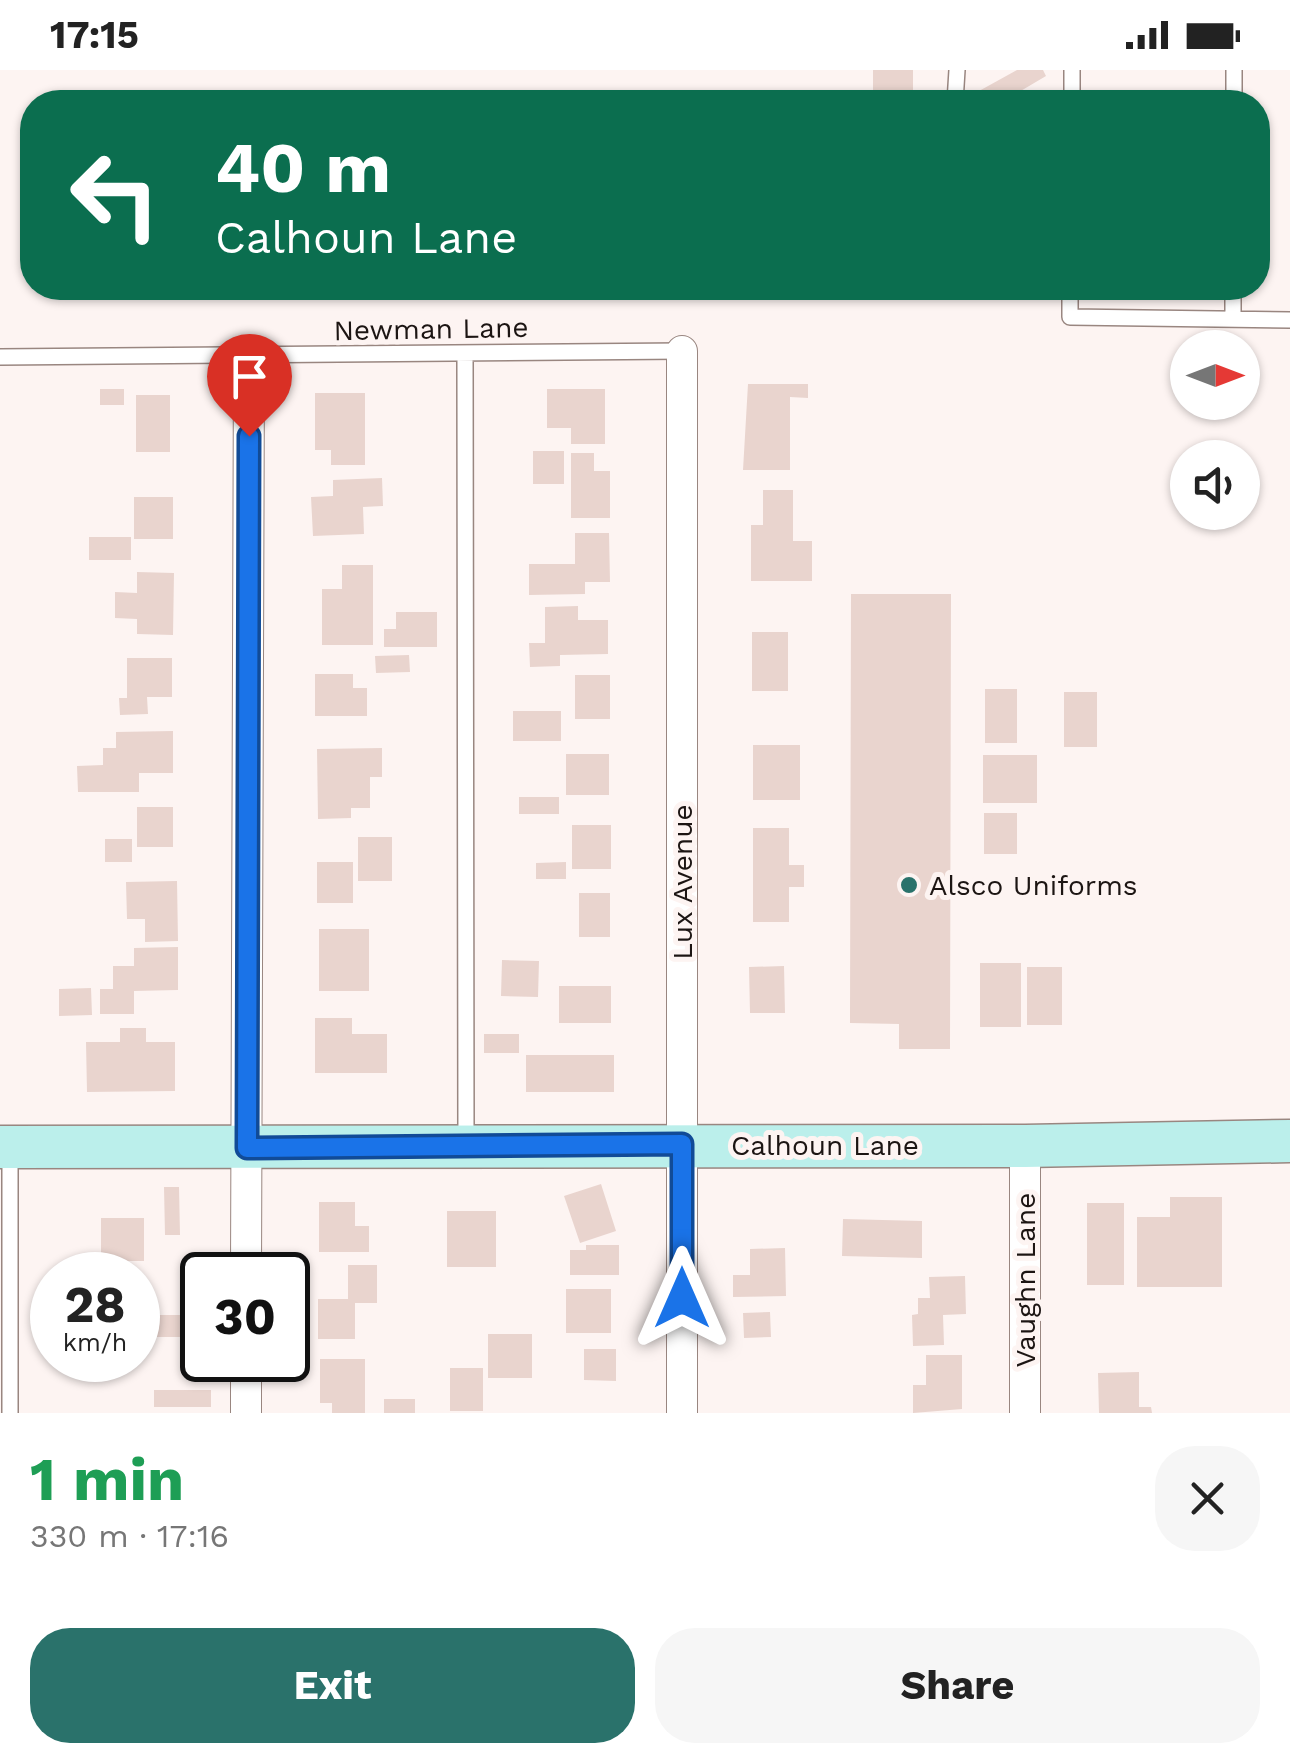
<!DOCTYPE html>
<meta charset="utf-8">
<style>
body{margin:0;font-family:"Work Sans",sans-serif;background:#f6f6f6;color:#222;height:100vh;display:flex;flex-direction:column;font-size:38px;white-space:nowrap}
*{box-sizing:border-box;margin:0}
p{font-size:32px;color:#767676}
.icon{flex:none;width:55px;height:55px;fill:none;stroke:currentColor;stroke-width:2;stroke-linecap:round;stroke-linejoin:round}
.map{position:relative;height:1343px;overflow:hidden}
.drawer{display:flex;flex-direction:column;background:#fff;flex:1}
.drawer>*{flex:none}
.top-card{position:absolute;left:20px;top:20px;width:1250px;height:210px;border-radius:40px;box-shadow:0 2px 8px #0004;background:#0b6e4f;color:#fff;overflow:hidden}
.needle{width:65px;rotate:90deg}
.controls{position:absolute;left:1170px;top:260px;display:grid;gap:20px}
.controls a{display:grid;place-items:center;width:90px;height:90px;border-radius:50%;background:#fff;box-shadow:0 2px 8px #0004;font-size:50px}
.speed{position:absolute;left:30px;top:1182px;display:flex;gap:20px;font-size:50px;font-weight:700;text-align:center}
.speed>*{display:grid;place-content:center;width:130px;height:130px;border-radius:50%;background:#fff;box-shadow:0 2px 8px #0004;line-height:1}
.speed small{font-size:25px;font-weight:400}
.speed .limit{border:5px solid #111;border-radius:15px;background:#fff;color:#111}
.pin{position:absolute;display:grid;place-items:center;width:85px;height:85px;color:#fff;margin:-102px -42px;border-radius:50% 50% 50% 0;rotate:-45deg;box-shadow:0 0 10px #0007}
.pin .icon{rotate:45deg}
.me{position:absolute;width:110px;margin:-55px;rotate:0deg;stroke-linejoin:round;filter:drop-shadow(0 0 8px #0008)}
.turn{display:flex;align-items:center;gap:35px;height:210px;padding:0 30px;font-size:45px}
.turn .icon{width:130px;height:130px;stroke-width:2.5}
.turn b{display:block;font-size:70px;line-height:85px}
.round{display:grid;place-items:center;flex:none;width:105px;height:105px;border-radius:40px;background:#f6f6f6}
.summary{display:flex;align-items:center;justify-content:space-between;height:170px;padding:0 30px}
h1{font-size:60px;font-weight:700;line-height:75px;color:#1e9e55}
.action{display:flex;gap:20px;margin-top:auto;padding:20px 30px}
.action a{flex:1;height:115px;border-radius:40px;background:#2a726b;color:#fff;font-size:40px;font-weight:700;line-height:115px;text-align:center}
.action a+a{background:#f6f6f6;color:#222}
.status{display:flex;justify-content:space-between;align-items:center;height:70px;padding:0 50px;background:#fff;direction:ltr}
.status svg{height:28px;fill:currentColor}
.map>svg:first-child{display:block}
</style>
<div class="status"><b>17:15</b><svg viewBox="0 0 49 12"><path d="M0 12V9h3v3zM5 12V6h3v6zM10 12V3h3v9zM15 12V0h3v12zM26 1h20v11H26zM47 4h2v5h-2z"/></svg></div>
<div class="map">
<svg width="1290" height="1343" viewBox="0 0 1290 1343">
<rect width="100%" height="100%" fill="#fdf4f2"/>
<path fill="#e9d4ce" d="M873,0H913V32H873Z
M1017,0H1043L1046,6L1002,32H985L979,21Z
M748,314H808V328L790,327V400H743Z
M100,319H124V335H100Z
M547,319H605V374H571V358H547Z
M315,323H365V395H331V380H315Z
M136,325H170V382H136Z
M533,381H564V414H533Z
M571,383H594V401H610V448H571Z
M382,408L383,436L363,437L364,464L313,466L311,427L333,426V410Z
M763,420H793V471H812V511H751V455H763Z
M134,427H173V469H134Z
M575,463H609L610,512H585V524L529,525V494H575Z
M89,467H131V490H89Z
M342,495H373V575H322V519H342Z
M137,502L174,503L173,565L137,564V549L115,548V522L137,523Z
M851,524H951L950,979H899V954L850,953Z
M578,536V550H608V584L560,585V596L530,597L529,573H545V537Z
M396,542H437V577H384V559H396Z
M752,562H788V621H752Z
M409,585L410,602L376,603L375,586Z
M127,588H172V627H147L148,644L120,645L119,628H127Z
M315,604H353V618H367V646H315Z
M575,605H610V649H575Z
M985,619H1017V673H985Z
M1064,622H1097V677H1064Z
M513,641H561V671H513Z
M173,661V703H139V722H78L77,696L103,695V678H116V662Z
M753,675H800V730H753Z
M382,678V707H370V738H351V748L318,749L317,679Z
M566,684H609V725H566Z
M983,685H1037V733H983Z
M519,727H559V744H519Z
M137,737H173V777H137Z
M984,743H1017V784H984Z
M572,755H611V799H572Z
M753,758H789V795H804V817H789V852H753Z
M358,767H392V811H358Z
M105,769H132V792H105Z
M317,792H353V833H317Z
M566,792V809H536V793Z
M177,811L178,871L145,872V849H127L126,812Z
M579,823H610V867H579Z
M319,859H369V921H319Z
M178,877V920L134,921V944H100V919H113V896H134V878Z
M502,890L539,891L538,927L501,926Z
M980,893H1021V957H980Z
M784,896L785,943H750L749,897Z
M1027,897H1062V955H1027Z
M559,916H611V953H559Z
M91,918L92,945L59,946V919Z
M315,948H352V964H387V1003H315Z
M120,958H146V972H175V1021L87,1022L86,972H120Z
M484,964H519V983H484Z
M526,985H614V1022H526Z
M601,1114L616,1161L580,1173L564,1126Z
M164,1117H179L180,1165H165Z
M1170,1127H1222V1217H1137V1147H1170Z
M319,1132H355V1156H369V1182H319Z
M1087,1133H1124V1215H1087Z
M447,1141H496V1197H447Z
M101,1148H144V1191H101Z
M843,1149L922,1151V1188L842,1186Z
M586,1175H619V1205H570V1180H586Z
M785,1178L786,1226L733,1227V1205H750V1179Z
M348,1195H377V1233H355V1269H318V1229H348Z
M965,1206L966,1244L943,1245L944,1275L913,1276L912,1245L918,1244V1228H930L929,1207Z
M566,1219H611V1263H566Z
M770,1242L771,1267L744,1268L743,1243Z
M148,1245H189V1267H148Z
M488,1264H532V1308H488Z
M584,1279H616V1311L584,1310Z
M926,1285H962V1339L913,1343V1315H926Z
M320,1289H365V1343H332V1333H320Z
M450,1298H483V1341H450Z
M1139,1302V1337H1151L1152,1343H1099L1098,1303Z
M154,1320H211V1337H154Z
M384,1329H415V1343H384Z"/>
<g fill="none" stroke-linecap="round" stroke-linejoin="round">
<defs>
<path id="lane" d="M955,32L957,0
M1072,32V0
M1234,32V0
M1070,218V247L1290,250
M1233,249V218
M465,284L466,1075
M0,287L682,281
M10,1081V1343"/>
<path id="street" d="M682,281V1343
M1025,1076V1343
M246,1205L249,286
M246,1343V1290"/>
<path id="secondary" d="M0,1077L1025,1076L1290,1071"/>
</defs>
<use href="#lane" stroke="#998680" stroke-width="18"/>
<use href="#street" stroke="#998680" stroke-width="32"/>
<use href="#secondary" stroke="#998680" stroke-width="45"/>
<use href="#lane" stroke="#fff" stroke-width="15"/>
<use href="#street" stroke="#fff" stroke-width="30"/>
<use href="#secondary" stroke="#bbefeb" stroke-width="42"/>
</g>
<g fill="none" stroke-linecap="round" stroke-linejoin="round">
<defs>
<path id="route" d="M249,366L247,1078L682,1074V1228"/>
</defs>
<use href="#route" stroke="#114b97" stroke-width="25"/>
<use href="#route" stroke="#1a73e8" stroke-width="18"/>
</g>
<circle fill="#2a726b" stroke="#fdf4f2" stroke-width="4" cx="909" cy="815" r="10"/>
<g text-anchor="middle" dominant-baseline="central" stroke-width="10" stroke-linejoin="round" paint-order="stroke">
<g font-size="28" fill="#1c1513" stroke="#fdf4f2">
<text transform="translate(431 259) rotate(-1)">Newman Lane</text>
<text transform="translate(682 812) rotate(-90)">Lux Avenue</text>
<text x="825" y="1075">Calhoun Lane</text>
<text transform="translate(1025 1210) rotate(-90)">Vaughn Lane</text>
</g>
<g font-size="28" fill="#1c1513" stroke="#fdf4f2" text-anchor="start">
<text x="929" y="815">Alsco Uniforms</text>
</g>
</g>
</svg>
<div class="controls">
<a><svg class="needle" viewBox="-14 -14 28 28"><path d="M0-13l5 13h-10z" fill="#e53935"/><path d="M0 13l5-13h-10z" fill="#767676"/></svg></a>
<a><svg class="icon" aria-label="sound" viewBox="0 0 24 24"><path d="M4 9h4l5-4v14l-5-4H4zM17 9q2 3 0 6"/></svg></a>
</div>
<div class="speed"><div>28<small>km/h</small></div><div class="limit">30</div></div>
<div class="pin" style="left:249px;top:366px;background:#d93025"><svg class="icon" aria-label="arrive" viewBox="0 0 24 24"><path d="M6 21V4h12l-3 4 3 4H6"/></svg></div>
<svg class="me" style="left:682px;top:1228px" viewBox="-20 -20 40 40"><path d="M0-17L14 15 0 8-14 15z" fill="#1a73e8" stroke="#fff" stroke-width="4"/></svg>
<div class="top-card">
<div class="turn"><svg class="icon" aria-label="left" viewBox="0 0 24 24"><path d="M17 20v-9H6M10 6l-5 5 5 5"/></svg><div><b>40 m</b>Calhoun Lane</div></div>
</div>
</div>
<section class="drawer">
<div class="summary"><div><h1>1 min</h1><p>330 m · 17:16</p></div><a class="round"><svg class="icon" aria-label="close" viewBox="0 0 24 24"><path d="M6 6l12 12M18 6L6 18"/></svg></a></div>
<div class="action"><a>Exit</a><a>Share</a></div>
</section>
